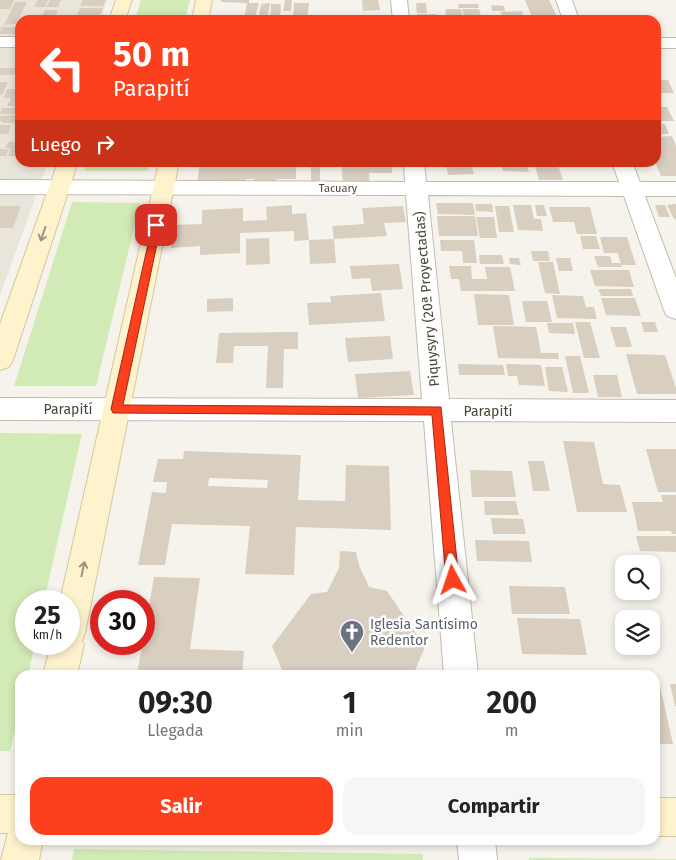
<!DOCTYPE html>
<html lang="es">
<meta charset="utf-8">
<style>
body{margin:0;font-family:"Fira Sans",sans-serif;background:#f6f6f6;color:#222;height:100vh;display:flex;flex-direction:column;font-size:19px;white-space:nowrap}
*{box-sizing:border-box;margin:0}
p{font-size:16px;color:#767676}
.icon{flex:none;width:28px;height:28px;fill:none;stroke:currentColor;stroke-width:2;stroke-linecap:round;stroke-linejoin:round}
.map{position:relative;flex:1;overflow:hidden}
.drawer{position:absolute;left:15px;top:670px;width:645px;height:175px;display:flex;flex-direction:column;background:#fff;border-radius:15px;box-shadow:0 2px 8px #0003}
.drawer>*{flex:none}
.guide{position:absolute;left:15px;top:15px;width:646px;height:152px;border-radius:15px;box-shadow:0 2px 8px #0003;background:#fc3f1d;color:#fff;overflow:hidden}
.buttons{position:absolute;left:615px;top:555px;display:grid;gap:10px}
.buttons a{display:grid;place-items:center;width:45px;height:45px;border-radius:10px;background:#fff;box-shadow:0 2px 8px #0003;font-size:25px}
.speed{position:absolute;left:15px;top:590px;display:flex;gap:10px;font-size:25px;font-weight:700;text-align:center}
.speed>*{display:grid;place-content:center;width:65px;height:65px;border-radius:50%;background:#fff;box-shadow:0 2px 8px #0003;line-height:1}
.speed small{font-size:12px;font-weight:400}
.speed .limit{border:8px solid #d22;background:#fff;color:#111}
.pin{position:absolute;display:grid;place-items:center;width:42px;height:42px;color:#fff;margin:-21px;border-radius:10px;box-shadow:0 2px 8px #0006}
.me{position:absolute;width:55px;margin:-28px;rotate:355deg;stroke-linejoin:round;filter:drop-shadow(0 0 4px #0008)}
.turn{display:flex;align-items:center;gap:18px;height:105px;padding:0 15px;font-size:22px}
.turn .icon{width:65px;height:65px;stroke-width:2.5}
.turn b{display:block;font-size:35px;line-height:42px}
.then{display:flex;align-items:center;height:48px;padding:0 15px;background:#0003;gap:10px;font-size:19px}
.eta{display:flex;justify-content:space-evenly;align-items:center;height:85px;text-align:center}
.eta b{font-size:30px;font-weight:700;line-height:35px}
.cta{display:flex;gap:10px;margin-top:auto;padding:10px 15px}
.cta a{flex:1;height:58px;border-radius:15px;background:#fc3f1d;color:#fff;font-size:20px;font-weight:700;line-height:58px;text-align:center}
.cta a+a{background:#f6f6f6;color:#222}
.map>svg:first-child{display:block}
</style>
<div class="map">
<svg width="676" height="860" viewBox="0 0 676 860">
<rect width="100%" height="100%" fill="#f6f3ec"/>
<path fill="#eae5da" d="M0,0H107L100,20H20V162L48,163L0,295Z"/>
<path fill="#d2eab5" d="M141,0H190L185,20H135Z
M87,163V162L150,163L148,171H84Z
M72,202L140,203L96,386H14Z
M0,433L82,434L44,601H26V644H35L28,675H20V709L10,751H0Z
M74,849L423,854V860H72Z
M529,858L676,859V860H529Z"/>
<path fill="#d8cfc1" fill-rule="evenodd" d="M0,0H14L10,9H0Z
M38,0H48L45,7H34Z
M50,0H61L58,7H46Z
M83,0H106L103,6H80Z
M221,0H249V3H259L255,17L267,16L266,20H244L247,3L221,2Z
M285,0H292L291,11H283Z
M362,0H378L380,10L363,11Z
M525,0H549L557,16H549L551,20H533Z
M15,2H27L16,24L4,25Z
M270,3L268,15H259L261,4Z
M294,3H309L307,19H293Z
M416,3H426L427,13H417Z
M271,4H281L280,18H282V20H270Z
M458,4H478L479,8H459Z
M491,5L504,6L505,11H492Z
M80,8H103L98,20H75Z
M445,9H461L463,20H447Z
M462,9H479L482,19L465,20Z
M45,10H58L53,20H40Z
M522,11L525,20H487L486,16H502L500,12Z
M417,14H436L438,20H418Z
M56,17H74L73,20H55Z
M1,27H20V34H0Z
M0,68H17L14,75H0Z
M656,80H668L674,93H660L656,85Z
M0,82H8L2,95H0Z
M7,89H20L16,98H20L17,106H7L11,98H4Z
M656,107H667L674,121H656Z
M2,108H20V114H0Z
M20,115V123H2L3,121H0V116Z
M656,124H665L669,134H656Z
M0,125H11L8,134H0Z
M672,136L676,146V176H661L655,162L656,137Z
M20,141V156H8L11,148H5L8,142Z
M0,149H9L6,156H0Z
M200,162H296V179H276L275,182H254V179H246L245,182L197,183Z
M311,162H337L338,167H320V181H311Z
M341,162H392V173H369L370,185H343Z
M446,162H471L474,174L448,175Z
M501,162H526L529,172L503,171Z
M534,162H557L563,180H539Z
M436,203H473L475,215L438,214Z
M475,204H492L493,212L476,211Z
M676,204V219H674L667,205Z
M292,205V214L306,213L309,240L334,239L336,263L310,264L309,240L294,241V231L240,233V253L200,255V246L171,248L173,225L202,224V210L243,208V221L267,220L266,207Z
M513,205H531L534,219H541L543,231L518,230Z
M535,205H544L547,216H537Z
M655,205H665L670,217H659Z
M0,206H21L13,228H0Z
M403,206L406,222L384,223L387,236L334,239L332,226L364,224L362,208Z
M495,206H509L514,232H499Z
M549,207H590L597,234H577L574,222H553Z
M437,216H475L478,236H439Z
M476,217H494L497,238H480Z
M580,236H596L600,249H583Z
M600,237H627L636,265H621L618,253H604Z
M269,238L270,264L246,265V239Z
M440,240H474L477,263H463L462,251H441Z
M531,251H548L550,261H533Z
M479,255H502L504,264H480Z
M594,256H610L612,263H620L622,267H598Z
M509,258H519L521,265L510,264Z
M556,258H570L573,271H559Z
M538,262H553L560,294L545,293Z
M399,264L403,289L372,291L370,278L352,279L350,266Z
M449,266H471L472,279H487L485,267H510L515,291H461L459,279H451Z
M590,270H629L634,287L595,286Z
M598,289H631L633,296H601Z
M381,293L385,321L309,325L307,303L331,302L330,296Z
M474,294L509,295L514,325H478Z
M552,295L583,296L586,307H594L597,319L557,318Z
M233,298V311L207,312V299Z
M601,298H635L641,316L606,315Z
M522,301H547L552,322H526Z
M575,322H590L600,358H584Z
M641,322H655L658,332H644Z
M547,323H573L575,334L549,333Z
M493,326L536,327L541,353H558L559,359L498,358Z
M610,327H626L632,347H616Z
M298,332V349H284L283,388H266L268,346H234L233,363H216L219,333Z
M390,336L393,359L348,362L345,338Z
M626,354L665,355L676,388V394H637Z
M565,356H580L589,393H573Z
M458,364L503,365L505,375H459Z
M506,364L541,365L545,386L519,385L517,376H508Z
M545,367H562L568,392L549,391Z
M410,371L414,395L358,398L355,374Z
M593,375H617L622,397H598Z
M563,441L594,442L603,484L620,485L627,512H577Z
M646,449H676V492H658Z
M184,451L301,455L298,500L345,501L346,465L389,466L391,530L296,527L294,575L245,574L250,526L172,524L165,565H138L152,492L166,493L167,482H153L158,459H183ZM209,478L268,480L267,488L208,486Z
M528,461H544L550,491H533Z
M470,470L512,471L516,497H472Z
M661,495H676V534H672L671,531H638L632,502H663Z
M484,501H516L519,515H485Z
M491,518L523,519L526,534H493Z
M636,536H676V552L640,551Z
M475,540L529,541L532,562L477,561Z
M340,551L356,552L359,565L369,587L387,591L425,647L413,675H284L272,646L311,594L327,592L339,568Z
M154,577L200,578L190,649L244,651L242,675H137Z
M509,586L565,587L570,614H512Z
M517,618L580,619L587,655L522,654Z
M575,671H607L608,675H575Z
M655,677H658L673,744H655Z
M670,684H676V706H675Z"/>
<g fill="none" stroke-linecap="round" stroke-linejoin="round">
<defs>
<path id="minor" d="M391,0H407L409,20H393Z
M556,0H572L579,20H563Z
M0,37H20V47H0Z
M656,38H676V48H656Z
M404,162H424L426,182H619L612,162H632L640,182H676V196H645L676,278V319L667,316L664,310L624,196L428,195L449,399L676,400V422L451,421L478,675H444L424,421L0,420V398L422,399L406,195L0,194V180L405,182Z
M457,840H495L497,860H459Z"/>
<path id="secondary" d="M116,0H132L125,20H109Z
M196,0H212L208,20H192Z
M58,162H78L13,360L9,367L0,370V324Z
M159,162H179L85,633L82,641L84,644L77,675H43L51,644H69V601H60Z
M0,795H20V840H43L39,860H1L8,833H0Z
M655,798H676V836H655Z"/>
</defs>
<use href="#minor" stroke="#c2bbae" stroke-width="2"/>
<use href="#secondary" stroke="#d6c79b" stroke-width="2"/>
<use href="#minor" fill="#fff" fill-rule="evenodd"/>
<use href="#secondary" fill="#fff3cd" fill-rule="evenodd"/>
</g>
<defs><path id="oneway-shaft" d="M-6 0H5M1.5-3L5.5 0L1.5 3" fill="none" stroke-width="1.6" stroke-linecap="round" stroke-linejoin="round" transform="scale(1.25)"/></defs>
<g stroke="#9c937c">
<use href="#oneway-shaft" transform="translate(43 234) rotate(109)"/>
<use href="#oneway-shaft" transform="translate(83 569) rotate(-78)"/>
</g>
<path fill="#fc3f1d" stroke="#a42913" d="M153,222H159L161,225L123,405L441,407L459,580L457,585L453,587L448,585L446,580L432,415L113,413L111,409Z"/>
<defs>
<symbol id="church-pin" viewBox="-11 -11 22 30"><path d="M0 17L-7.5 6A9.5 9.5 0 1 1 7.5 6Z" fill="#6b7280" stroke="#fff"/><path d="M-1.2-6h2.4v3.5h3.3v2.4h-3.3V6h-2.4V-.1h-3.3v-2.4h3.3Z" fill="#fff"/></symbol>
</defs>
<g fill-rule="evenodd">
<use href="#church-pin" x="338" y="618" width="28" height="38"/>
</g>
<g text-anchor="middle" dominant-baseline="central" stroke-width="5" stroke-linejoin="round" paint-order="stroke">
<g font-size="11" fill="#4b4439" stroke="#fff">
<text x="338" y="188">Tacuary</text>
</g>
<g font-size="14" fill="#4b4439" stroke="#fff">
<text transform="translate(427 299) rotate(-95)">Piquysyry (20ª Proyectadas)</text>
<text x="68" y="409">Parapití</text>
<text x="488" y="411">Parapití</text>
</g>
<g font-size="14" fill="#5b616d" stroke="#fff" text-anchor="start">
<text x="370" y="624">Iglesia Santísimo<tspan x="370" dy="16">Redentor</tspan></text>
</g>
</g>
</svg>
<div class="buttons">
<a><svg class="icon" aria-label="search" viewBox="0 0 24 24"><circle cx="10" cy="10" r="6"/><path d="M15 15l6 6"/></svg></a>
<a><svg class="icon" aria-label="layers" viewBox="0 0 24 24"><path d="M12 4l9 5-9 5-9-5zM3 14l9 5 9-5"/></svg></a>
</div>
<div class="speed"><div>25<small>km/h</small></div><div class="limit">30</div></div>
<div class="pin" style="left:156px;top:225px;background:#d93025"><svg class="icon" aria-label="arrive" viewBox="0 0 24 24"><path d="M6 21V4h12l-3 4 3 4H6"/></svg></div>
<svg class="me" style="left:453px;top:580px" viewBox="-20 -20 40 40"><path d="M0-17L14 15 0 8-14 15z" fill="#fc3f1d" stroke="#fff" stroke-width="4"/></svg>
<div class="guide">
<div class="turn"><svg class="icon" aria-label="left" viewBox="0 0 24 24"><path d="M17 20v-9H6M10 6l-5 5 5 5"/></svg><div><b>50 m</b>Parapití</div></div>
<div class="then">Luego<svg class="icon" aria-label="right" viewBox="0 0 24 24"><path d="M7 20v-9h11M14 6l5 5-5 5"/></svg></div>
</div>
<section class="drawer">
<div class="eta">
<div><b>09:30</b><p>Llegada</p></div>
<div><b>1</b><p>min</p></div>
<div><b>200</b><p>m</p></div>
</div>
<div class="cta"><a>Salir</a><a>Compartir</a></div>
</section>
</div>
